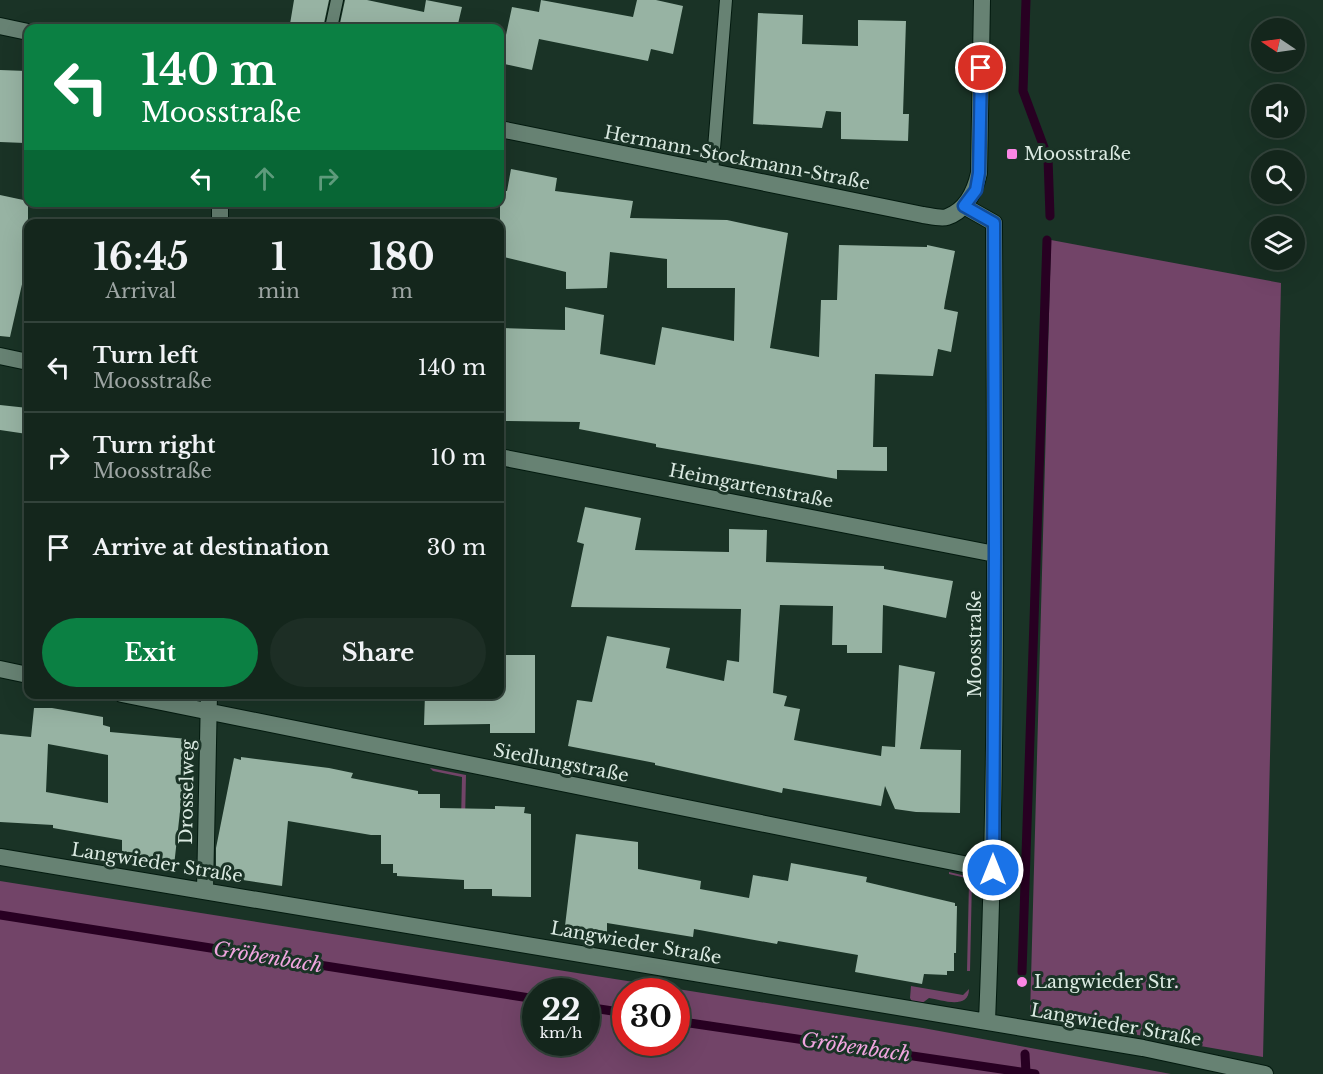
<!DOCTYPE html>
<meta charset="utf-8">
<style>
body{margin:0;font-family:"Libre Baskerville",serif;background:#1d2e25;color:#f1f3f6;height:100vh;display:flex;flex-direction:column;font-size:22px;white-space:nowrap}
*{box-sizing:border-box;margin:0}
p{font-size:20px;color:#9da5a3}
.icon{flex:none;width:33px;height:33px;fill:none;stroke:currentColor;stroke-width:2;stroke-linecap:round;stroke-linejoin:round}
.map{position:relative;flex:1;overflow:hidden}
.side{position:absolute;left:24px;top:219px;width:480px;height:480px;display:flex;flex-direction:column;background:#14261c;border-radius:12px;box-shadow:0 6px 24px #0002,0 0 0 2px #33433b}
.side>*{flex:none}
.top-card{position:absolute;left:24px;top:24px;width:480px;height:183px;border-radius:12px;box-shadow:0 6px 24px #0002,0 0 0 2px #33433b;background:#0b8043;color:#fff;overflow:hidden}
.needle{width:39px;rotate:283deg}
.fabs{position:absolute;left:1251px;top:18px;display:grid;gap:12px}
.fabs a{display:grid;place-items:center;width:54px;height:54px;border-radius:50%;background:#14261c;box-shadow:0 6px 24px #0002,0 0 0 2px #33433b;font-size:30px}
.speed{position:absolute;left:522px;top:978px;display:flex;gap:12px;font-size:30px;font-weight:700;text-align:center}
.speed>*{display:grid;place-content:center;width:78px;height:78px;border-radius:50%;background:#14261c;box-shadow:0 6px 24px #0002,0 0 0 2px #33433b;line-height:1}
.speed small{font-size:15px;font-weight:400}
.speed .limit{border:9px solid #d22;background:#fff;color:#111}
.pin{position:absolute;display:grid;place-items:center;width:51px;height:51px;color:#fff;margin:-26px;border:3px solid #fff;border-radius:50%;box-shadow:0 2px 6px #0007}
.me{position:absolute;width:66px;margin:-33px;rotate:0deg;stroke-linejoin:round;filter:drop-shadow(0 0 4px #0008)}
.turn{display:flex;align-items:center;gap:21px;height:126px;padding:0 18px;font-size:27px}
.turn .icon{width:78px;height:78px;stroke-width:2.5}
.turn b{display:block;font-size:42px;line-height:51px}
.lanes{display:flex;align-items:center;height:57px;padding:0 18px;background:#0003;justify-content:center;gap:30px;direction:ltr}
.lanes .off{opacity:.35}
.eta{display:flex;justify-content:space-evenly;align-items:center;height:102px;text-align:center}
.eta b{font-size:36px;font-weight:700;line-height:42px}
.action{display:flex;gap:12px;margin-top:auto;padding:12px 18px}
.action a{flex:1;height:69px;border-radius:36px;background:#0b8043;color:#fff;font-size:24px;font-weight:700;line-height:69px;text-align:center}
.action a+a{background:#1d2e25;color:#f1f3f6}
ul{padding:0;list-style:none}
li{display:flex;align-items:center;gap:18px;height:90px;padding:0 18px;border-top:2px solid #33433b}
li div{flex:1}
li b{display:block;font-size:22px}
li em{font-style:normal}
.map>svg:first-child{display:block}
</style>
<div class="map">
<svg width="1323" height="1074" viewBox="0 0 1323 1074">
<rect width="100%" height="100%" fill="#1a3326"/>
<path fill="#724468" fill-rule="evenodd" d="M1051,240L1281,283L1263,1057L1030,1016Z
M430,768L466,775L465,821H461L462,777L433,771Z
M949,872L970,877L972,879L970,971H967L969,882L966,878L949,874Z
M0,881L923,1028L1171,1074H0ZM536,992H586V1042H536ZM626,992H676V1042H626Z
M911,986L963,995L969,989C969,1010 942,1000 929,998L921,1004L913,1003L910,998Z"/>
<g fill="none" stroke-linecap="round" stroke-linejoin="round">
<path stroke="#280022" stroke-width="9" d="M1026,0L1023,91L1048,158L1050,216
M0,915L536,999
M1022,972L1047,240
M586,1007L626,1013
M676,1021L1035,1074
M1025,1054L1026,1073"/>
</g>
<path fill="#97b3a3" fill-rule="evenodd" d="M294,0H329L323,28L290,24Z
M345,0H367L424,12L426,0L462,7L457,28H339Z
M541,0L633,17L637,0H656L683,6L673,54L651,49L648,61L539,39L532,70L500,63L512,7L539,12Z
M758,13L803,15L802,44L858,46V20L906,21L903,114H909L908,141L841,139V112L826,111L822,128L753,124Z
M0,70L27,71L28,126H25V143L0,142Z
M511,169L557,178L555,191L633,201L630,218L727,220L788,233L770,348L819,357L821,300H837L839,245L927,247V245L955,251L945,302L944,309L958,312L951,352L938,349L933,376L875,374L873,447H887V471L837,470V479L656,447V444L579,429L580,422L504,421V414H500V328L565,330V307L604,315L600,354L655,365L662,327L734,341L735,288H667V259L610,252L607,288L566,289V272L500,256V190L507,191Z
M0,195L28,201V258L10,337L0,336Z
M0,405L28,408L27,434L0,430Z
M585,507L641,518L635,550L729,552V529L767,530L766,562L884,566V569L953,581L946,618L883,605L882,653H847V645H832L833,606L780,605L773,693L787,696L784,706L800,709L794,740L881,756L882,746L895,747L899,665L935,672L920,749L961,750L960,813L916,812L895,809L885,786L881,806L783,788L782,793L655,765V763L568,746L577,700L592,702L607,636L670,648L666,668L724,681L727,660L739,662L741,609L571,607L584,544L577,542Z
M500,655H535V733H490V724L424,725L425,694H500Z
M34,708H52L103,717V725L110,727V732L188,739L174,866L122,858V840L53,828V825L0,822V734L31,737ZM48,744L108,755V803L46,792Z
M241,757L329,768L353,773L351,778L418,791V794H440V808L495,809V806L525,807L524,813L531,814V897L492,896V889H464V880L397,876V873H393V864H381V835H371L288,821L282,886L216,876V848L234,758L241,760Z
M576,834L638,842V869L701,881L700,889L749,898L753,875L788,881L791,863L867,877L866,882L955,903V906H957L956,953H954V971H947V975L924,974L922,984L855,972L858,955L778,941L777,944L694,929L693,937L607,923V933L565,926Z"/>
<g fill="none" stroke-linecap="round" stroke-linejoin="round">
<defs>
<path id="service" d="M331,28L337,0
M712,173L726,0"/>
<path id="minor" d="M0,26L28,32
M500,129L923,215C930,216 941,219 947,217C967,210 975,191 979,173L982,0
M964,206L994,223C995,489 998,756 987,1021
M220,224V202
M0,356L28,362
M500,457L995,554
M0,669L28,675
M122,694L993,870
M0,857L1143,1048L1265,1074
M205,891L209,694"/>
</defs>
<use href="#service" stroke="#031a0f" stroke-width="14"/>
<use href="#minor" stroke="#031a0f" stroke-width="18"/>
<use href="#service" stroke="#678273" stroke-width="12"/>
<use href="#minor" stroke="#678273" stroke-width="16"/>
</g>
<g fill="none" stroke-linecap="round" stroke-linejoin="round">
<defs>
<path id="route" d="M981,68L979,173L976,190L964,206L994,223L995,554L993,870"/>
</defs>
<use href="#route" stroke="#114b97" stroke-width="15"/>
<use href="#route" stroke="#1a73e8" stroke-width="10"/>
</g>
<g fill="#fb86e4" stroke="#1a3326" stroke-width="2">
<rect x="1006" y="148" width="12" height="12" rx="3"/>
<circle cx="1022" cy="982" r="6"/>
</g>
<g text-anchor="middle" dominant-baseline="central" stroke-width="6" stroke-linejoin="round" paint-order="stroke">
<g font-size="18" fill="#dae9e1" stroke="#1a3326" text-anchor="start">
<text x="1024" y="154">Moosstraße</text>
<text x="1034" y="982">Langwieder Str.</text>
</g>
<g font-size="18" fill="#dae9e1" stroke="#1a3326">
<text transform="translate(737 158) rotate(11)">Hermann-Stockmann-Straße</text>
<text transform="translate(751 486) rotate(11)">Heimgartenstraße</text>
<text transform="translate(975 644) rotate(-90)">Moosstraße</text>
<text transform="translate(561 763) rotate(11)">Siedlungstraße</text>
<text transform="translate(187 792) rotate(-89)">Drosselweg</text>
<text transform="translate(157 863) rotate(9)">Langwieder Straße</text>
<text transform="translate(636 943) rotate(10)">Langwieder Straße</text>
<text transform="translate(1116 1025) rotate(10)">Langwieder Straße</text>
</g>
<g font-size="20" font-style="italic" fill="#f0a5df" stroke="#1a3326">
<text transform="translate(268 957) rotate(9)">Gröbenbach</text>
<text transform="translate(856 1047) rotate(8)">Gröbenbach</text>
</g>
</g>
</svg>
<div class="fabs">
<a><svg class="needle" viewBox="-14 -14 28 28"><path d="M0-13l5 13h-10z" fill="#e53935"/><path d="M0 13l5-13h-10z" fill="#9da5a3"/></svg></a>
<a><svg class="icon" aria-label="sound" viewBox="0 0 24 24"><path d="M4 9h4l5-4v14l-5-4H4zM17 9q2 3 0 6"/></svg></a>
<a><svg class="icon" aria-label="search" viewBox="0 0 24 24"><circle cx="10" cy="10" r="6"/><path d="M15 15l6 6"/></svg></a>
<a><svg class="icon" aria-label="layers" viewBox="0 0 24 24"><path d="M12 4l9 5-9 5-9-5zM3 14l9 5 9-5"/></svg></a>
</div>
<div class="speed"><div>22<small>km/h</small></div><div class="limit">30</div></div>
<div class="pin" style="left:981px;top:68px;background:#d93025"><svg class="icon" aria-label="arrive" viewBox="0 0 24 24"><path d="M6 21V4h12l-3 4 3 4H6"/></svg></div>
<svg class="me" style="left:993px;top:870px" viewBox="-20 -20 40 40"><circle r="17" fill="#1a73e8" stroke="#fff" stroke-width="3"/><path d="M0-11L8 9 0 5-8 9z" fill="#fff"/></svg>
<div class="top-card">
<div class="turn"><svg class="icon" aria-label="left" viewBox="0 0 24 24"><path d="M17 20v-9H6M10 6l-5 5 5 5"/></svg><div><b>140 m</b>Moosstraße</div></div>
<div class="lanes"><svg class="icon" aria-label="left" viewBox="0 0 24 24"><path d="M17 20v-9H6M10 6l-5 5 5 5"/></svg><svg class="icon off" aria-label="ahead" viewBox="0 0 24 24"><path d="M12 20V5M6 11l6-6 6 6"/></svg><svg class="icon off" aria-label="right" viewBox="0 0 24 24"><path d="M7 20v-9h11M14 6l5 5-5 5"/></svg></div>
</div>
<section class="side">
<div class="eta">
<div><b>16:45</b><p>Arrival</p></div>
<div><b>1</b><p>min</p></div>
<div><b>180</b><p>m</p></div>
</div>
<ul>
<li><svg class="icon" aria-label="left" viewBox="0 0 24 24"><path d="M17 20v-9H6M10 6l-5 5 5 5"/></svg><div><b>Turn left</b><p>Moosstraße</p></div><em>140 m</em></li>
<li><svg class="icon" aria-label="right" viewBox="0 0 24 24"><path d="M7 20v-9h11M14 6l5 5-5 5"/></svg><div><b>Turn right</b><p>Moosstraße</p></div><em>10 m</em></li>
<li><svg class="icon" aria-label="arrive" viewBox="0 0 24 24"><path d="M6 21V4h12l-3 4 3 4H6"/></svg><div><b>Arrive at destination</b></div><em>30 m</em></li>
</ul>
<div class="action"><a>Exit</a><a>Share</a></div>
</section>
</div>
